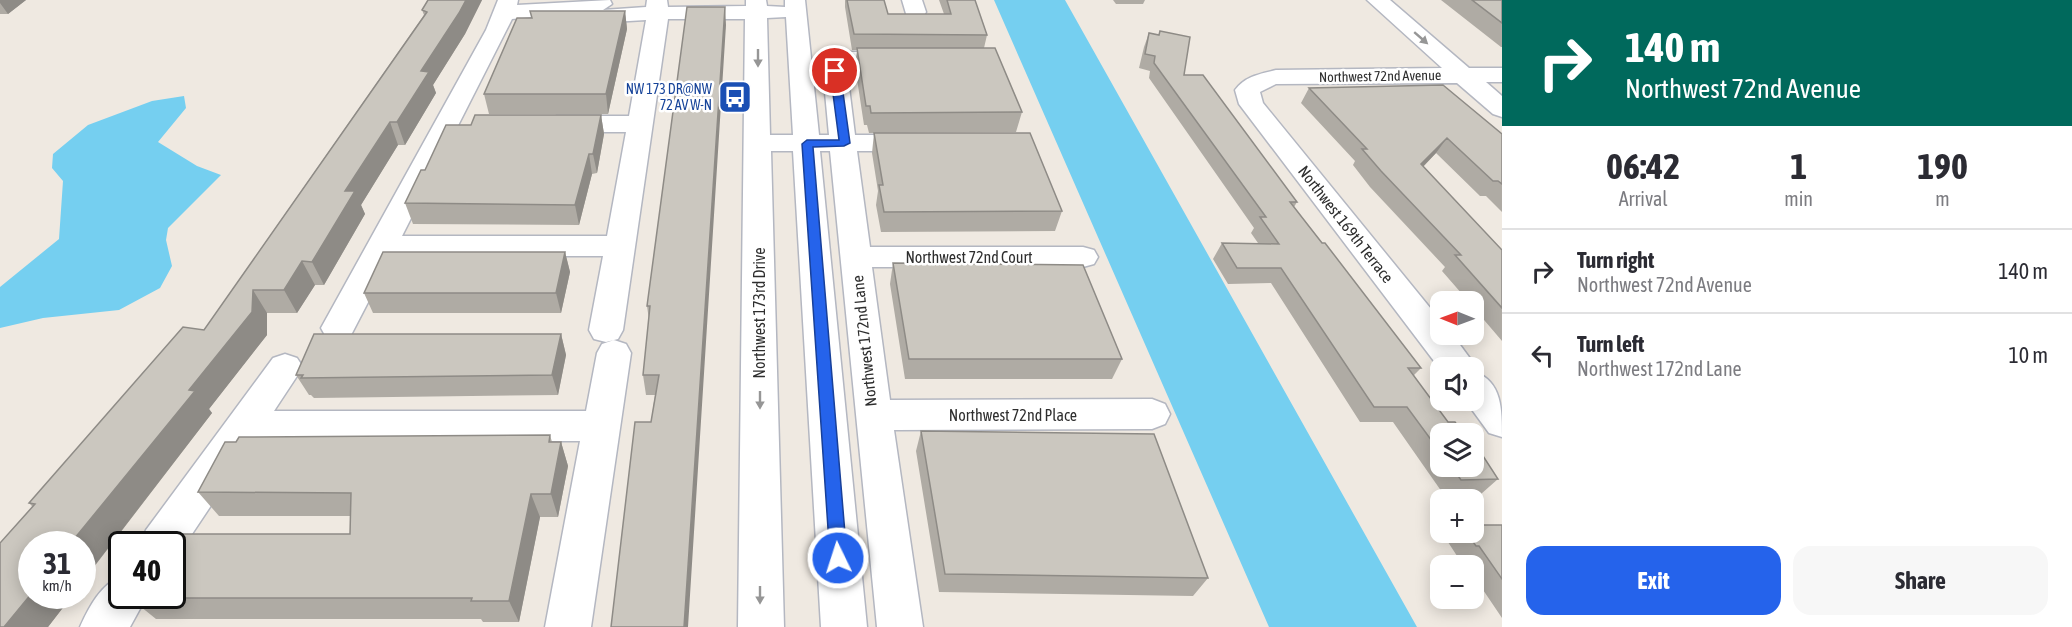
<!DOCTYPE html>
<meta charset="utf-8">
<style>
body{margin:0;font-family:"Asap Condensed",sans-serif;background:#f7f7f7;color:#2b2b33;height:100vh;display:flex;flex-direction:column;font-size:22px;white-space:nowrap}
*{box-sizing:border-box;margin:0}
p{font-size:20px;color:#7c7c81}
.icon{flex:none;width:33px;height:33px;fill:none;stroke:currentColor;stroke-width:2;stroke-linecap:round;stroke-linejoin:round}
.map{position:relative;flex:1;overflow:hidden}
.panel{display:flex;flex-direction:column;background:#fff;width:570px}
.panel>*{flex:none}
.top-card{background:#00695c;color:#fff;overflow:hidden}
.needle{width:39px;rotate:271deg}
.controls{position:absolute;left:1430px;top:291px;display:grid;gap:12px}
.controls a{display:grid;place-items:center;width:54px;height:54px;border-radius:12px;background:#fff;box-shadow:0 3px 15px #0003;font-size:30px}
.speed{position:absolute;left:18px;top:531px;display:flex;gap:12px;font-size:30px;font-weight:700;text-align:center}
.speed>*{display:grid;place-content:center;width:78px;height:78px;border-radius:50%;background:#fff;box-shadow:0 3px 15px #0003;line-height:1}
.speed small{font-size:15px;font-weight:400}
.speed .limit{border:3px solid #111;border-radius:9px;background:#fff;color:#111}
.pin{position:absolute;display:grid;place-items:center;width:51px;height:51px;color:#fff;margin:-26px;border:3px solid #fff;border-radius:50%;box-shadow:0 2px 6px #0007}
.me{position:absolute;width:66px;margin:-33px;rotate:356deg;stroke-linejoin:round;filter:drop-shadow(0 0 4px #0008)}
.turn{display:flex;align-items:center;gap:21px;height:126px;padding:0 24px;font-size:27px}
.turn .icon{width:78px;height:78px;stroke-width:2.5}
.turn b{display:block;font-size:42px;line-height:51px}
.eta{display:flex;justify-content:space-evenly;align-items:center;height:102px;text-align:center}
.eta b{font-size:36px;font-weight:700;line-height:42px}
.button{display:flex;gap:12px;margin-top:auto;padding:12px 24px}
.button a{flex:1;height:69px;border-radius:18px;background:#2563eb;color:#fff;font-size:24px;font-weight:700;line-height:69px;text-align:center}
.button a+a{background:#f7f7f7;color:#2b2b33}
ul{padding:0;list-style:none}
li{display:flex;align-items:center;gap:18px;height:84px;padding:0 24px;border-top:2px solid #e1e1e2}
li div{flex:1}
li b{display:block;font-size:22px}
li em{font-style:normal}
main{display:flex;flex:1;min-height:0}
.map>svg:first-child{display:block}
</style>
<main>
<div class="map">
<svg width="1502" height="627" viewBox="0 0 1502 627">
<rect width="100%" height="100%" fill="#efe9e1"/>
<path fill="#75cff0" d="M994,0H1065L1417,627H1269Z
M184,96L186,108L158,142L197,166L221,175L168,228L166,240L172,266L160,288L119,310L43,318L0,328V287L59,239L63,181L52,168L53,154L88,125L152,101Z"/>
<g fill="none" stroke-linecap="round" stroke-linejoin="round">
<defs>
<path id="minor" d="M498,0H518L517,5L610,0L612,4L603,10L646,7L647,0H667L668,7L746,6V0H766L767,6L785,7V0H805L819,135H829L823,71L838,52H908L912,57L908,62L853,64L847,71L855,135H919L928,137L932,143L928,149L919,151H857L870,247H1083L1094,250L1098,257L1094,264L1083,267H872L890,400L1152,399L1165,404L1170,414L1165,424L1152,429L894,430L923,627H877L830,151H820L867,627H821L793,151H771L784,627H738L745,19H668L623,330L618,339L606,342L594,339L589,330L603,256H392L350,337L338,340L326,337L321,328L486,30ZM571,13L568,18L571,23L579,24L646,20L629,116H557L548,119L544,124L548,129L557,132H626L607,236H402L512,19ZM786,17L793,135H770L767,18Z
M902,0H922L926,12L923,17H907Z
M1367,0H1390L1469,68H1502V82H1486L1502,96V117L1493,114L1457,83L1276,84L1260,92L1263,103L1440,320V334H1452L1477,368L1475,372C1502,382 1502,409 1502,437L1489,433L1465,400H1473V368L1440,369L1239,104L1235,90C1245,76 1260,74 1276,70L1442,68Z
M614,340L626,344L631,353L591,627H545L580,441H254L176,558L172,559V544H140L146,530L273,358L285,354L297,358L303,367L274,411H586L597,353L602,344Z
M122,576V596H147L130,627H80C89,607 101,584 122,576Z"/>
</defs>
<use href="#minor" stroke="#b4b7c1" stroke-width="3"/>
<use href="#minor" fill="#fff" fill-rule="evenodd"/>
</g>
<path fill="#afaba4" d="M0,0H26L8,14H0Z
M428,0H482L465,34L433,85L436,93L405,145H398L361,205L365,214L324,285H315L297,313H267V335L209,409L212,413L48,627H0L32,506L29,503L204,330L424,15L422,10Z
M845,0H884L888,14H944L939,0H975L987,35L984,48L1022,112L1016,132L869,133L867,125H864L855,66L857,50H852L845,7Z
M1113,0H1145L1143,4H1116Z
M1441,0H1502V47H1501Z
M625,11L627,29L608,114H489L484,94L532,18Z
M726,25L651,422L655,395H646L643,375L649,320L647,306Z
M1160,31L1184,75L1297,202L1294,207L1421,368L1414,375L1440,434V466H1473L1498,479L1481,494L1444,495L1393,422H1360L1271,283L1228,284L1213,259L1222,243H1258L1251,233L1254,228L1149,78L1150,71L1139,68L1144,47L1149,33L1159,35Z
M1309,88L1502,134V212L1486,196H1480L1436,153L1423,167L1502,250V341L1473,307V302H1469L1442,271L1445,267L1370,187L1353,165L1355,161L1301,103Z
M601,115L604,134L597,173L592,174L579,225L413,224L405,203L425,170L471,125Z
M874,133L1062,211L1055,231L881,232L876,205L878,191L872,153Z
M565,252L570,272L561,313H373L364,293Z
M893,263L1122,359L1112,379H905L890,284Z
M561,334L566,355L558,395L314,398L311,395H309L296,375Z
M921,431L1208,578L1193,596L939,592L916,451Z
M550,435L552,442H561L568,466L558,517H540L519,622H483L481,619H156L130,598L350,534V516H219L198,492Z
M1502,525V618L1473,575V566H1467L1463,559H1459L1446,539L1453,532H1466Z"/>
<path fill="#8e8b86" d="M0,0H26L8,14L0,3Z
M466,0H482L465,34L433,85L436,93L405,145L397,122L421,71Z
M725,7L726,25L688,627H684Z
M625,11L627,29L608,114L606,94Z
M601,115L604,134L597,173L593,154Z
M390,122L398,145L361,205L365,214L324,285L312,262L345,191Z
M1447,138L1436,153L1410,180L1421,164Z
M589,154L592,174L579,225L575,205Z
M565,252L570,272L561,313L556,293Z
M302,261L315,285L297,313L284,290Z
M253,290L267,313V335L209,409L212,413L82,582V544H70L189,390Z
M561,334L566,355L558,395L552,375Z
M561,442L568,466L558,517L551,494Z
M531,494L540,517L519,622L509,601Z
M32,593V596H72L48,627H4Z"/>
<path fill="#cbc7bf" stroke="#8e8b86" stroke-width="1.5" d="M428,0H466L459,13L421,71L429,72L397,122H390L345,191H355L312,262L302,261L284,290H253L252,312L189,390L195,391L70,544H32V593L4,627H0V543L35,504L29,503L183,327L204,330L427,12L422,10Z
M847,0H884L888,14H951L947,0H975L987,35L854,34Z
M1472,0H1502V23Z
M687,7H725L684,627H611L635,422H651L659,375H643L650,306H647Z
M530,11H625L606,94H484L517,18H532Z
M1160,31L1190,37L1184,75H1203L1297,202H1290L1322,243H1325L1421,368H1408L1448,422H1455L1464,434H1440V452L1407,407H1374L1281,268H1237L1222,243L1279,244L1260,217H1266L1154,63L1155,56L1145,54L1149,33L1159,35Z
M857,48H995L1022,112L871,113L870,106H866Z
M1443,85L1502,134V184L1498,181H1493L1447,138L1421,164L1502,250V308L1455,255H1461L1381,171L1362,149H1367L1309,88Z
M475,115H601L593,154H589L575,205L405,203L421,170H425L446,125H471Z
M874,133H1030L1062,211L884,212L879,185H883Z
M383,252H565L556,293H364Z
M893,263L1083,265L1122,359H909Z
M314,334H561L552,375L301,378L303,375H296Z
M921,431L1154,434L1208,578L945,574Z
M550,435L549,442H561L551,494H531L509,601H471L472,598H130L131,596H172V544H147L151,538L156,534H350L351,493L198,492L225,442H236L239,437Z
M1473,442H1474L1498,479L1461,480L1451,466H1473Z
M1473,525H1502V579L1479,546H1476L1466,532H1473Z"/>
<defs><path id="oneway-solid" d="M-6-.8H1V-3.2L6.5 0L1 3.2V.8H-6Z" transform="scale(1.5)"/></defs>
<g fill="#969696">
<use href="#oneway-solid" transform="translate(1421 38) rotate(41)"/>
<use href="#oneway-solid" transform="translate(758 58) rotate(90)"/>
<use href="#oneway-solid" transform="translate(760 400) rotate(90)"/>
<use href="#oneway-solid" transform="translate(760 595) rotate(90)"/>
</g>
<path fill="#2563eb" stroke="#184099" stroke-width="1.5" d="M835,68L840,71L850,143L844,146L813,147L847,558L845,564L838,566L832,564L830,558L802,144L807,140H839L830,71Z"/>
<defs>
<symbol id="bus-square" viewBox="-11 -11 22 22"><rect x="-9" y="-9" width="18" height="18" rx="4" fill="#1a4fb4" stroke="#fff"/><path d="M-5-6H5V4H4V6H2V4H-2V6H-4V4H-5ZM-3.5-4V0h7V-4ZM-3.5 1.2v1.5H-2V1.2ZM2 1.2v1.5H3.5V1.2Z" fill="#fff"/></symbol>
</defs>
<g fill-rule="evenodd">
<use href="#bus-square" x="716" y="78" width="38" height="38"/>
</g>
<g text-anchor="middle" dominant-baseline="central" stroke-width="5" stroke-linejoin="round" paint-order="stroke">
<g font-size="14" fill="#2e2e2e" stroke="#fff">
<text transform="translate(1380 76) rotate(-1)">Northwest 72nd Avenue</text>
</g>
<g font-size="14" fill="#164399" stroke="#fff" text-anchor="end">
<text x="712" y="89">NW 173 DR@NW<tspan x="712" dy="16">72 AV W-N</tspan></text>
</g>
<g font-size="16" fill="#2e2e2e" stroke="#fff">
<text transform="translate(1346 224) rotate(52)">Northwest 169th Terrace</text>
<text x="969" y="257">Northwest 72nd Court</text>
<text transform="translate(759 313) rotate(-90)">Northwest 173rd Drive</text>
<text transform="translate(864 341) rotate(-96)">Northwest 172nd Lane</text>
<text x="1013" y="415">Northwest 72nd Place</text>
</g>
</g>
</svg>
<div class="controls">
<a><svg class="needle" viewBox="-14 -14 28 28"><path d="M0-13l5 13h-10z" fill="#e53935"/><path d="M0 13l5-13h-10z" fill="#7c7c81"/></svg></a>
<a><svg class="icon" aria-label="sound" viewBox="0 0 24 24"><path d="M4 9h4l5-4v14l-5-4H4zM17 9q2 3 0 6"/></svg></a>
<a><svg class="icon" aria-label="layers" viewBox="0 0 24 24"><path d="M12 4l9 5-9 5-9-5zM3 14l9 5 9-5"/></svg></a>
<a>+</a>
<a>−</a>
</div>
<div class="speed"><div>31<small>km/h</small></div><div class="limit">40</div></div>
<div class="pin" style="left:835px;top:71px;background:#d93025"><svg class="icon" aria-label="arrive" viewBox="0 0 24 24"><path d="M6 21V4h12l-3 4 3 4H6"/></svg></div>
<svg class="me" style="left:838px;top:558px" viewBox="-20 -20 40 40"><circle r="17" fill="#2563eb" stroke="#fff" stroke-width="3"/><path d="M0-11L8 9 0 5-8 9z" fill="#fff"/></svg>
</div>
<section class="panel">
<div class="top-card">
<div class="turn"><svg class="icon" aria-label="right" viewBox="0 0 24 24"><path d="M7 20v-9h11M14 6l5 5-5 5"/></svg><div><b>140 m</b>Northwest 72nd Avenue</div></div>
</div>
<div class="eta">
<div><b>06:42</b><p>Arrival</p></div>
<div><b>1</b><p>min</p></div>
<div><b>190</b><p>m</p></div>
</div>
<ul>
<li><svg class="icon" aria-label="right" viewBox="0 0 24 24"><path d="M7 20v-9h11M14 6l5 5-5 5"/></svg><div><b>Turn right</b><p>Northwest 72nd Avenue</p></div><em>140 m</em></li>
<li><svg class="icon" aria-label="left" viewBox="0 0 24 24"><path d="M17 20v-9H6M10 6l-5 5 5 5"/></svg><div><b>Turn left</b><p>Northwest 172nd Lane</p></div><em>10 m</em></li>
</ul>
<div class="button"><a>Exit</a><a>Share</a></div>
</section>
</main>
